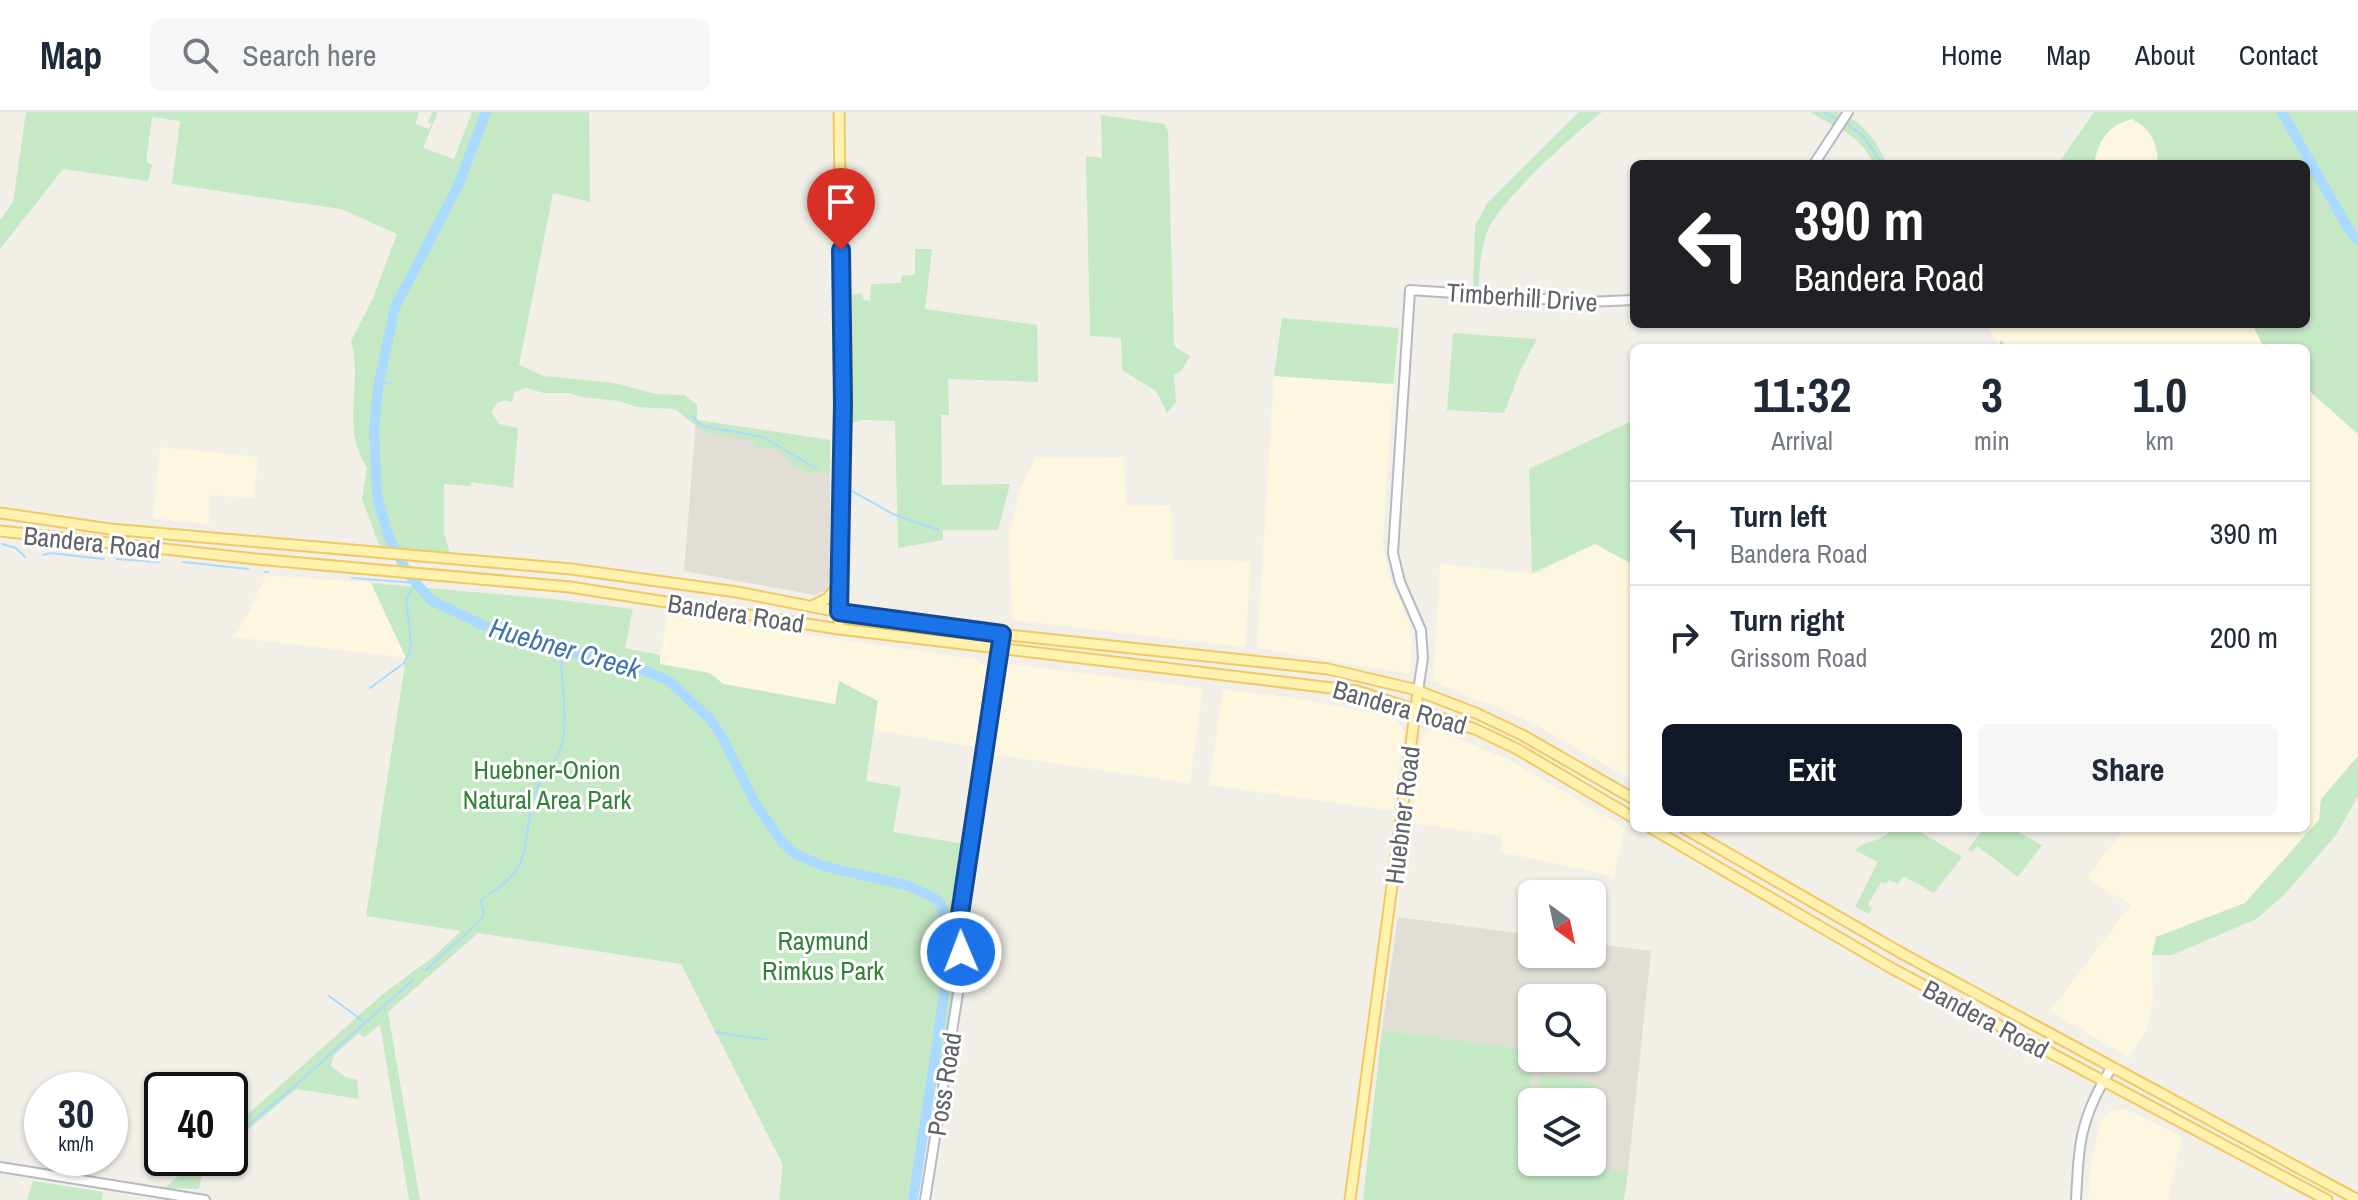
<!DOCTYPE html>
<style>
body{margin:0;font-family:"Archivo Narrow",sans-serif;background:#f6f6f7;color:#1f2937;height:100vh;display:flex;flex-direction:column;font-size:30px;white-space:nowrap}
*{box-sizing:border-box;margin:0}
p{font-size:26px;color:#747a83}
.icon{flex:none;width:44px;height:44px;fill:none;stroke:currentColor;stroke-width:2;stroke-linecap:round;stroke-linejoin:round}
.map{position:relative;flex:1;overflow:hidden}
.details{position:absolute;left:1630px;top:232px;width:680px;height:488px;display:flex;flex-direction:column;background:#fff;border-radius:12px;box-shadow:0 2px 6px #0004}
.details>*{flex:none}
.top-card{position:absolute;left:1630px;top:48px;width:680px;height:168px;border-radius:12px;box-shadow:0 2px 6px #0004;background:#202124;color:#fff;overflow:hidden}
.needle{width:52px;rotate:147deg}
.buttons{position:absolute;left:1518px;top:768px;display:grid;gap:16px}
.buttons a{display:grid;place-items:center;width:88px;height:88px;border-radius:12px;background:#fff;box-shadow:0 2px 6px #0004;font-size:40px}
.speed{position:absolute;left:24px;top:960px;display:flex;gap:16px;font-size:40px;font-weight:700;text-align:center}
.speed>*{display:grid;place-content:center;width:104px;height:104px;border-radius:50%;background:#fff;box-shadow:0 2px 6px #0004;line-height:1}
.speed small{font-size:20px;font-weight:400}
.speed .limit{border:4px solid #111;border-radius:12px;background:#fff;color:#111}
.pin{position:absolute;display:grid;place-items:center;width:68px;height:68px;color:#fff;margin:-82px -34px;border-radius:50% 50% 50% 0;rotate:-45deg;box-shadow:0 0 8px #0007}
.pin .icon{rotate:45deg}
.me{position:absolute;width:88px;margin:-44px;rotate:359deg;stroke-linejoin:round;filter:drop-shadow(0 0 6px #0008)}
.turn{display:flex;align-items:center;gap:28px;height:168px;padding:0 32px;font-size:36px}
.turn .icon{width:104px;height:104px;stroke-width:2.5}
.turn b{display:block;font-size:56px;line-height:68px}
.eta{display:flex;justify-content:space-evenly;align-items:center;height:136px;text-align:center}
.eta b{font-size:48px;font-weight:800;line-height:56px}
.button{display:flex;gap:16px;margin-top:auto;padding:16px 32px}
.button a{flex:1;height:92px;border-radius:12px;background:#111827;color:#fff;font-size:32px;font-weight:800;line-height:92px;text-align:center}
.button a+a{background:#f6f6f7;color:#1f2937}
ul{padding:0;list-style:none}
li{display:flex;align-items:center;gap:24px;height:104px;padding:0 32px;border-top:2px solid #e0e1e3}
li div{flex:1}
li b{display:block;font-size:30px}
li em{font-style:normal}
header{display:flex;align-items:center;gap:48px;box-sizing:border-box;height:112px;padding:0 40px;background:#fff;border-bottom:2px solid #e0e1e3}
header strong{font-size:38px}
nav{display:flex;gap:44px;margin-inline-start:auto;font-size:28px}
.search{width:560px;height:72px;background:#f6f6f7;display:flex;align-items:center;gap:20px;box-sizing:border-box;padding:0 28px;border-radius:12px;color:#747a83;font-size:30px}
.map>svg:first-child{display:block}
</style>
<header>
<strong>Map</strong>
<div class="search"><svg class="icon" aria-label="search" viewBox="0 0 24 24"><circle cx="10" cy="10" r="6"/><path d="M15 15l6 6"/></svg>Search here</div>
<nav><a>Home</a><a>Map</a><a>About</a><a>Contact</a></nav>
</header>
<div class="map">
<svg width="2358" height="1088" viewBox="0 0 2358 1088">
<rect width="100%" height="100%" fill="#f1efe8"/>
<path fill="#fef7e0" d="M2094,0H2186L2204,52H2058Z
M1985,212H2301L2358,271V644L2321,687L2319,708L2245,791L2156,825L2152,843L2153,888L2147,917L2129,946L2050,899L2131,793L2087,766L2125,716H2306V236H2000Z
M1274,264L1393,272L1383,431L1389,465L1407,505L1412,525L1410,562L1257,536Z
M160,335L258,345L254,386L210,383L209,412L153,406Z
M1124,345L1126,394L1171,393L1173,448L1251,449L1245,535L1012,508L1009,422L1021,376L1035,346Z
M1595,432L1634,453V669L1529,609L1433,569L1440,452L1536,462Z
M266,463L371,471L406,546L234,525L247,505Z
M667,503L976,547L989,557L981,636L875,618L877,589L840,569L835,592L723,572L659,552Z
M1007,552L1203,576L1190,671L990,642L1004,554Z
M1223,578L1289,585L1395,605L1404,619L1393,699L1209,673Z
M1433,616L1513,650L1625,716L1614,764L1501,740L1502,724L1412,711L1422,624Z
M2125,997L2182,1025L2168,1088H2088L2092,1045L2101,1009L2109,999Z"/>
<path fill="#e1ded6" d="M696,308L830,328V466L825,479L815,483L684,459Z
M1398,805L1532,823V842H1592V831L1651,839L1628,1060L1543,1050H1592V990H1532V1049L1516,1047L1536,946H1592V886H1532V938L1382,918Z"/>
<path fill="#c5e8c5" d="M26,0H419L415,12L429,17L432,12L428,10L432,0H438L423,36L454,47L472,0H589L590,90L553,81L519,253L544,264L614,271L656,282L684,283L697,293V308L830,328V361H807L803,357L791,355V349L773,336H757L749,328L704,320L675,297L636,295L619,289L580,285L571,281H544L526,276L514,280L512,290C502,286 494,291 492,301L499,312L518,316L513,376L472,370L470,374L444,372V421L450,441L380,435L362,387L367,356C339,311 364,274 351,229L373,186L397,122L341,97L172,72L180,9L152,5L146,50L152,53L148,69L63,57L0,137V108L13,90Z
M1579,0H1602C1574,22 1499,89 1487,120C1481,138 1479,156 1479,175H1473L1475,114L1488,90Z
M1810,0C1818,0 1829,0 1837,0C1860,5 1879,32 1887,52H1874C1858,20 1838,18 1810,0Z
M2094,0H2358V322L2306,276V236H2264L2252,212H2306V52H2158C2157,30 2151,17 2132,7C2107,14 2099,28 2094,52H2058Z
M1101,3L1165,12L1168,20L1174,234L1190,244L1181,259L1174,263L1176,290L1167,301L1156,279L1122,258L1121,226L1090,224L1086,44L1102,46Z
M915,137H932L925,197L1037,213L1038,270L948,267L949,303H941L942,373L1010,372L998,418H943V428L898,436L895,309L863,308L852,311V183L861,181L864,188L870,189L871,172L901,171L902,164L915,163Z
M1282,206L1399,216L1393,272L1274,264Z
M1453,221L1537,227L1521,257L1504,301L1447,298Z
M1634,308V453L1595,432L1532,461L1529,357Z
M371,471L552,487L633,497L625,536L660,543V552L710,561L723,572L835,592L839,569L878,589L866,669L901,675L893,720L965,732L952,888L915,1088H779L783,1053L681,852L478,821L388,900L420,1088H409L380,912L364,926L359,921L334,943L331,954L345,965L357,968L359,987L296,977L230,1033V1018L384,881L432,846L461,819L366,804L406,546Z
M2358,644V684L2336,723L2284,783L2256,807L2172,843H2152L2156,825L2245,791L2319,708L2321,687Z
M1894,716H1914L1962,745L1934,781L1903,764L1898,772L1889,768L1886,772L1881,770L1868,793L1872,796L1869,802L1855,795L1878,750L1855,738C1867,727 1879,732 1894,716Z
M1984,716H2010L2042,733L2018,765L1977,734L1972,740L1968,737Z
M1382,918L1532,938V946H1536L1516,1047L1628,1060L1624,1088H1363Z
M1542,963L1598,971L1592,1016V990H1540L1539,969Z
M198,1046H214L203,1056L199,1077L165,1076Z
M33,1069L103,1080L102,1088H27Z"/>
<g fill="none" stroke-linecap="round" stroke-linejoin="round">
<path stroke="#aadaff" stroke-width="2" d="M1824,0L1837,7
M1848,12L1864,25L1882,52
M1993,212V213
M2001,230L2005,236
M379,269L393,272
M692,304L702,314L763,325L817,357
M852,379L895,403L939,418
M2,432L16,436L25,445
M43,443L50,441L104,447
M117,447L159,450
M183,450L248,457
M265,460H268
M352,466L416,471L406,487L411,532L409,541L404,551L370,576
M426,858L480,809L484,802L481,789C493,777 507,773 517,757C531,733 525,699 538,674C547,659 558,648 562,631C569,600 559,569 562,539
M329,884L363,909
M715,920L768,928
M230,1028L288,980L413,868
M187,1063L208,1046"/>
<path stroke="#aadaff" stroke-width="10" d="M486,0L458,74L395,195L378,275L374,317L377,383L388,423L408,462L432,489L513,527L636,555L669,569L710,607L722,625L755,691L782,730L795,742L823,754L909,774L935,786L941,793L948,815L949,835
M2282,0L2349,118L2358,128
M938,924L949,843
M913,1088L937,932"/>
<defs>
<path id="secondary" d="M1814,52L1848,0
M1418,579L1423,546L1421,518L1400,470L1393,441L1410,178L1587,190L1634,188
M0,1055L205,1088
M925,1088L959,875L960,802L1002,522
M2076,1088C2079,1030 2080,1006 2112,955"/>
<path id="primary" d="M0,401L110,417L571,457L737,480L875,507L952,517L1328,557L1413,577L1478,602L1522,623L1634,687
M0,419L256,447L570,475L839,517L1357,579L1475,617L1517,637L1634,706
M812,494L828,486L837,474
M839,517L843,291L839,0
M1651,716L1893,857L2327,1088
M1684,716L1903,842L2358,1088
M1350,1088L1418,579"/>
</defs>
<use href="#secondary" stroke="#b6babf" stroke-width="12"/>
<use href="#primary" stroke="#f2c960" stroke-width="13"/>
<use href="#secondary" stroke="#fff" stroke-width="8"/>
<use href="#primary" stroke="#fff2af" stroke-width="9"/>
</g>
<g fill="none" stroke-linecap="round" stroke-linejoin="round">
<defs>
<path id="route" d="M841,138L843,291L839,500L1002,522L960,802L961,840"/>
</defs>
<use href="#route" stroke="#114b97" stroke-width="20"/>
<use href="#route" stroke="#1a73e8" stroke-width="14"/>
</g>
<g text-anchor="middle" dominant-baseline="central" stroke-width="6" stroke-linejoin="round" paint-order="stroke">
<g font-size="26" fill="#5f6368" stroke="#fff">
<text transform="translate(1522 185) rotate(4)">Timberhill Drive</text>
<text transform="translate(92 430) rotate(6)">Bandera Road</text>
<text transform="translate(736 501) rotate(9)">Bandera Road</text>
<text transform="translate(1400 595) rotate(16)">Bandera Road</text>
<text transform="translate(1402 703) rotate(-83)">Huebner Road</text>
<text transform="translate(1986 907) rotate(28)">Bandera Road</text>
<text transform="translate(944 972) rotate(-81)">Poss Road</text>
</g>
<g font-size="26" fill="#348238" stroke="#fff">
<text x="547" y="657">Huebner-Onion<tspan x="547" dy="30">Natural Area Park</tspan></text>
<text x="823" y="828">Raymund<tspan x="823" dy="30">Rimkus Park</tspan></text>
</g>
<g font-size="28" font-style="italic" fill="#4174aa" stroke="#fff">
<text transform="translate(565 536) rotate(16)">Huebner Creek</text>
</g>
</g>
</svg>
<div class="buttons">
<a><svg class="needle" viewBox="-14 -14 28 28"><path d="M0-13l5 13h-10z" fill="#e53935"/><path d="M0 13l5-13h-10z" fill="#747a83"/></svg></a>
<a><svg class="icon" aria-label="search" viewBox="0 0 24 24"><circle cx="10" cy="10" r="6"/><path d="M15 15l6 6"/></svg></a>
<a><svg class="icon" aria-label="layers" viewBox="0 0 24 24"><path d="M12 4l9 5-9 5-9-5zM3 14l9 5 9-5"/></svg></a>
</div>
<div class="speed"><div>30<small>km/h</small></div><div class="limit">40</div></div>
<div class="pin" style="left:841px;top:138px;background:#d93025"><svg class="icon" aria-label="arrive" viewBox="0 0 24 24"><path d="M6 21V4h12l-3 4 3 4H6"/></svg></div>
<svg class="me" style="left:961px;top:840px" viewBox="-20 -20 40 40"><circle r="17" fill="#1a73e8" stroke="#fff" stroke-width="3"/><path d="M0-11L8 9 0 5-8 9z" fill="#fff"/></svg>
<div class="top-card">
<div class="turn"><svg class="icon" aria-label="left" viewBox="0 0 24 24"><path d="M17 20v-9H6M10 6l-5 5 5 5"/></svg><div><b>390 m</b>Bandera Road</div></div>
</div>
<section class="details">
<div class="eta">
<div><b>11:32</b><p>Arrival</p></div>
<div><b>3</b><p>min</p></div>
<div><b>1.0</b><p>km</p></div>
</div>
<ul>
<li><svg class="icon" aria-label="left" viewBox="0 0 24 24"><path d="M17 20v-9H6M10 6l-5 5 5 5"/></svg><div><b>Turn left</b><p>Bandera Road</p></div><em>390 m</em></li>
<li><svg class="icon" aria-label="right" viewBox="0 0 24 24"><path d="M7 20v-9h11M14 6l5 5-5 5"/></svg><div><b>Turn right</b><p>Grissom Road</p></div><em>200 m</em></li>
</ul>
<div class="button"><a>Exit</a><a>Share</a></div>
</section>
</div>
